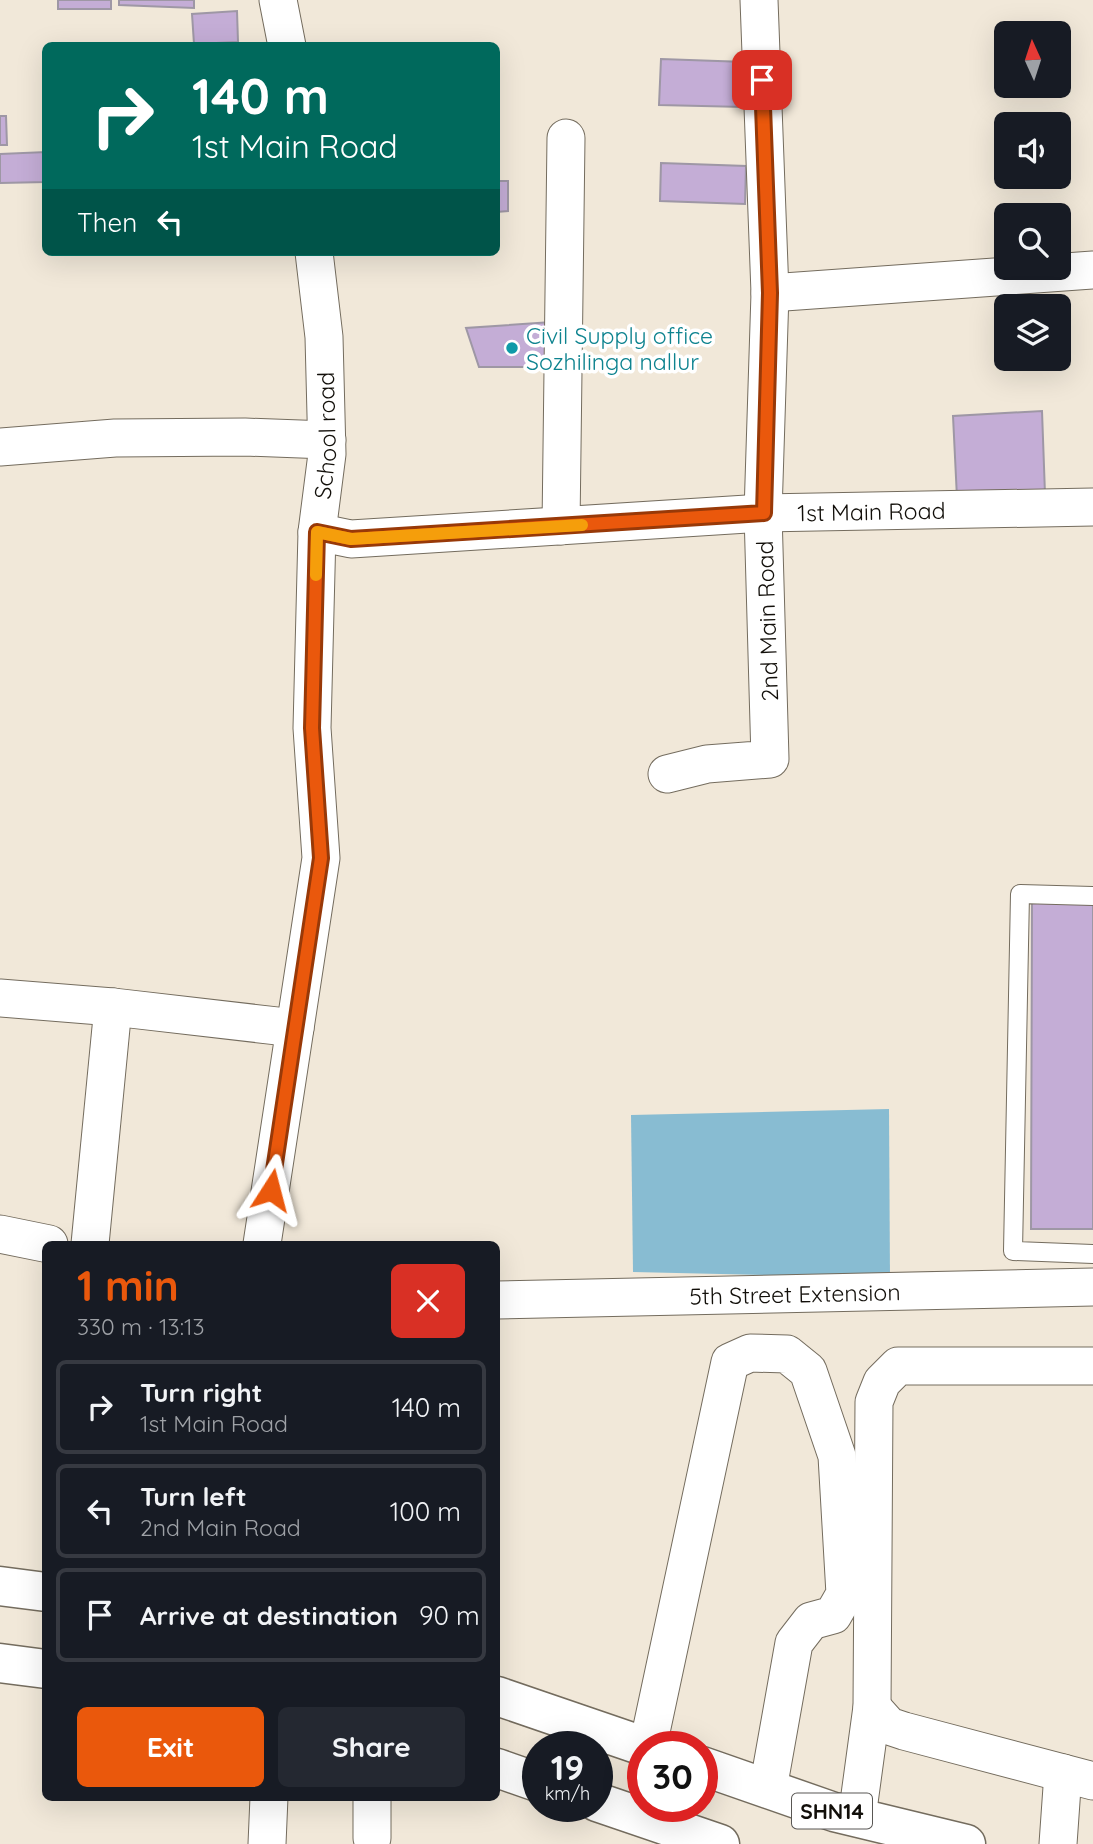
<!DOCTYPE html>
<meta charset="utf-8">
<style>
body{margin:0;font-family:Quicksand,sans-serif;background:#242831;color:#f1f3f6;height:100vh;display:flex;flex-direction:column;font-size:26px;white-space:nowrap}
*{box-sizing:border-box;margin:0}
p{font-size:23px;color:#9ea1a6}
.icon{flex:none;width:38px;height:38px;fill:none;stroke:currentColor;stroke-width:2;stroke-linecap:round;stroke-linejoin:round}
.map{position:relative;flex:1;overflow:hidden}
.side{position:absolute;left:42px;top:1241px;width:458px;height:560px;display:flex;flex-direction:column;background:#171b24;border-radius:10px;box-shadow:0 7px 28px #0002}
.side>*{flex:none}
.hud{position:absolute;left:42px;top:42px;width:458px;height:214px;border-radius:10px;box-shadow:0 7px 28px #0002;background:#00695c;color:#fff;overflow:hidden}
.needle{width:46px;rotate:357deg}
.fabs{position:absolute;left:994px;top:21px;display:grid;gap:14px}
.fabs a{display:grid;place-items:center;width:77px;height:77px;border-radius:10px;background:#171b24;box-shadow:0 7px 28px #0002;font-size:35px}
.speed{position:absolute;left:522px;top:1731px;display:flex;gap:14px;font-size:35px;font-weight:700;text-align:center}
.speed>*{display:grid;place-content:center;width:91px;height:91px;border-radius:50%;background:#171b24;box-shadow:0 7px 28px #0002;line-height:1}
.speed small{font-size:18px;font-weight:400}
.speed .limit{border:10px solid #d22;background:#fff;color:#111}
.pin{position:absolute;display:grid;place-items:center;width:60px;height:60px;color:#fff;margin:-30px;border-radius:14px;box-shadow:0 4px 10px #0006}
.me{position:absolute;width:77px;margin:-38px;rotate:9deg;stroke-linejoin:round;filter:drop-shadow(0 0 5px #0008)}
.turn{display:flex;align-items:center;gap:24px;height:147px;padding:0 35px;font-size:32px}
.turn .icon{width:91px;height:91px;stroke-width:2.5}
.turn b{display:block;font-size:49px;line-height:60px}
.then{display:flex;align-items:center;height:66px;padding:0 35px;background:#0003;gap:14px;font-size:26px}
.round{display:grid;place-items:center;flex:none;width:74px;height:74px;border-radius:10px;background:#242831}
.head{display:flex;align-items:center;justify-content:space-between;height:119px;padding:0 35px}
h1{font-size:42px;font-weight:700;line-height:52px;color:#ea580c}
.cta{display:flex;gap:14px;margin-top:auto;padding:14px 35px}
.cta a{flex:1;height:80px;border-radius:10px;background:#ea580c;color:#fff;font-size:28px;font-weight:700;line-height:80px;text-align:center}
.cta a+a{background:#242831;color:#f1f3f6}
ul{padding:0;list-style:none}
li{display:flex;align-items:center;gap:21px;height:94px;margin:0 14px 10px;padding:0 21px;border:4px solid #363941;border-radius:10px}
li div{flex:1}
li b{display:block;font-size:26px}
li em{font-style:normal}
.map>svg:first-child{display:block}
</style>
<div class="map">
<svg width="1093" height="1844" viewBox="0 0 1093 1844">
<rect width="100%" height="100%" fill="#f1e8d9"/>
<path fill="#88bcd2" d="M889,1109L890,1278L633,1272L631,1115Z"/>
<path fill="#c4add6" stroke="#9e97a5" stroke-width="2" d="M58,0H111V9H58Z
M119,0H194V8L119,5Z
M237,11L238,42L194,44L192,14Z
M661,59L745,62L744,107L659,105Z
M0,116H6L7,145H0Z
M46,152V182L0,183V154Z
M661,163L746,166L745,204L660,201Z
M497,181H508V211L497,212Z
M551,322L552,367H479L466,328Z
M1042,411L1045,494L957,498L953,416Z
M1032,901H1093V1229H1031Z"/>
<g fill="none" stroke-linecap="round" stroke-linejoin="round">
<defs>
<path id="lane" d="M1093,896L1020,894L1013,1251L1093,1254"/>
<g id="street">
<path d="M278,0L287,46"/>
<path d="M770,293L1093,270"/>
<path d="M0,447L115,438L245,437L327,440"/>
<path d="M561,526L566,138"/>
<path id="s1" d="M317,532L351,539L763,513L1093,507"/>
<path d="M667,774L707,764L770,759L763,513L770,293L759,0"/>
<path d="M0,998L113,1007L295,1028"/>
<path d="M0,1234L49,1244"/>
<path d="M90,1244L113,1007"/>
<path id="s2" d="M262,1244L321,858L312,728L317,532L327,454L324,337L314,252"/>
<path id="s3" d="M497,1300L1093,1287"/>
<path d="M872,1707L889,1726L904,1731L1093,1781"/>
<path d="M648,1746L730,1362L750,1353L787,1354L808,1371L837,1456L845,1594L833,1615L811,1621L794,1643L768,1789"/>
<path d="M372,1797V1838"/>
<path d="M857,1817L872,1707L874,1402L882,1382L898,1366H1093"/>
<path d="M267,1844L269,1797"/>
<path d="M1058,1844L1063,1773"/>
</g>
<path id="primary" d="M0,1586L46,1592
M0,1663L46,1669
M497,1696L643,1746
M702,1766L834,1812L966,1844
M497,1768L537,1782
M597,1802L720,1844"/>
</defs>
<use href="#lane" stroke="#746c5e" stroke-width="20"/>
<use href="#street" stroke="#746c5e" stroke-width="39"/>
<use href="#primary" stroke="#746c5e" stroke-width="41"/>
<use href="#lane" stroke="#fff" stroke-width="18"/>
<use href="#street" stroke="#fff" stroke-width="37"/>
<use href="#primary" stroke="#fff" stroke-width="38"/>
</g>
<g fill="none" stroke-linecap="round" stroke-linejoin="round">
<defs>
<path id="route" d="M271,1190L321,858L312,728L317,532L351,539L764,513L770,293L762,80"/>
</defs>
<use href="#route" stroke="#983908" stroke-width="18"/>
<use href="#route" stroke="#ea580c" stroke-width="12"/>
<path stroke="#f59e0b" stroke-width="12" d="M316,575L317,532L351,539L582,525"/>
</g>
<circle fill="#0f9aa8" stroke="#fff" stroke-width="2.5" cx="512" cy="348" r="7"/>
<g text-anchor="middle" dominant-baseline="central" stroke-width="7" stroke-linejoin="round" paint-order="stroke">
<rect fill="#fff" stroke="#595754" stroke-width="2" x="792" y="1793.5" width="80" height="35" rx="5"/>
<g font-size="21" font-weight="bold" fill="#120f0a">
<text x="832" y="1811">SHN14</text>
</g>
<g font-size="23" fill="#0d838f" stroke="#fff" text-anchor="start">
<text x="526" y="335">Civil Supply office<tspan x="526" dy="26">Sozhilinga nallur</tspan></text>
</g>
<g font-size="23" fill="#120f0a" stroke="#fff">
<text stroke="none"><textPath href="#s2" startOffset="814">School road</textPath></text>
<text stroke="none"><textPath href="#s1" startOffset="556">1st Main Road</textPath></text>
<text transform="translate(767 621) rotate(-92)">2nd Main Road</text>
<text stroke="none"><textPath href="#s3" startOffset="298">5th Street Extension</textPath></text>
</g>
</g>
</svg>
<div class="fabs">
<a><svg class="needle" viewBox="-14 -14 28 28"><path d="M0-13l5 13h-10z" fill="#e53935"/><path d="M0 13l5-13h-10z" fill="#9ea1a6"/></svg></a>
<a><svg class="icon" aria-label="sound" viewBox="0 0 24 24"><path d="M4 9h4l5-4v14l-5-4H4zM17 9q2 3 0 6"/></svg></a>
<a><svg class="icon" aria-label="search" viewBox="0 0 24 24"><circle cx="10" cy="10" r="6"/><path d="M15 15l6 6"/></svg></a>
<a><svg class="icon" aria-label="layers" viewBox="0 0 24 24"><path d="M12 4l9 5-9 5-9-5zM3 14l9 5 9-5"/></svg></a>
</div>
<div class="speed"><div>19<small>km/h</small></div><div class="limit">30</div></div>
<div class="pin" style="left:762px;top:80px;background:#d93025"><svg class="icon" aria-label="arrive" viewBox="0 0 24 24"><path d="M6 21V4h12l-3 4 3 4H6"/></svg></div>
<svg class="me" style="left:271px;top:1190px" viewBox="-20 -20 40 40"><path d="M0-17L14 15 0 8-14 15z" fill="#ea580c" stroke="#fff" stroke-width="4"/></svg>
<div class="hud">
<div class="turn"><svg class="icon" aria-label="right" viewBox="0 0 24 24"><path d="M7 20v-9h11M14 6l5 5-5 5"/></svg><div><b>140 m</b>1st Main Road</div></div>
<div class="then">Then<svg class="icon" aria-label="left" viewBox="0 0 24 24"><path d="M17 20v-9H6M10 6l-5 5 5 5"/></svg></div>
</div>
<section class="side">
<div class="head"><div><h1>1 min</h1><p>330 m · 13:13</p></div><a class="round" style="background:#d93025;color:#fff"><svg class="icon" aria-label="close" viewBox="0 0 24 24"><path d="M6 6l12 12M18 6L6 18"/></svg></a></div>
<ul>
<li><svg class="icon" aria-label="right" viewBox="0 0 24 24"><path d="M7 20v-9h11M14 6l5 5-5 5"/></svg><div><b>Turn right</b><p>1st Main Road</p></div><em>140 m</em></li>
<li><svg class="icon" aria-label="left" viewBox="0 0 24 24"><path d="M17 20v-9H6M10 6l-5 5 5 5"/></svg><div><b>Turn left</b><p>2nd Main Road</p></div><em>100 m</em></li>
<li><svg class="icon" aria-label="arrive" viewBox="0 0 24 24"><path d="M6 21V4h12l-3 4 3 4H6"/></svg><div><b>Arrive at destination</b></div><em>90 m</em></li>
</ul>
<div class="cta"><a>Exit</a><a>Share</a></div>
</section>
</div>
